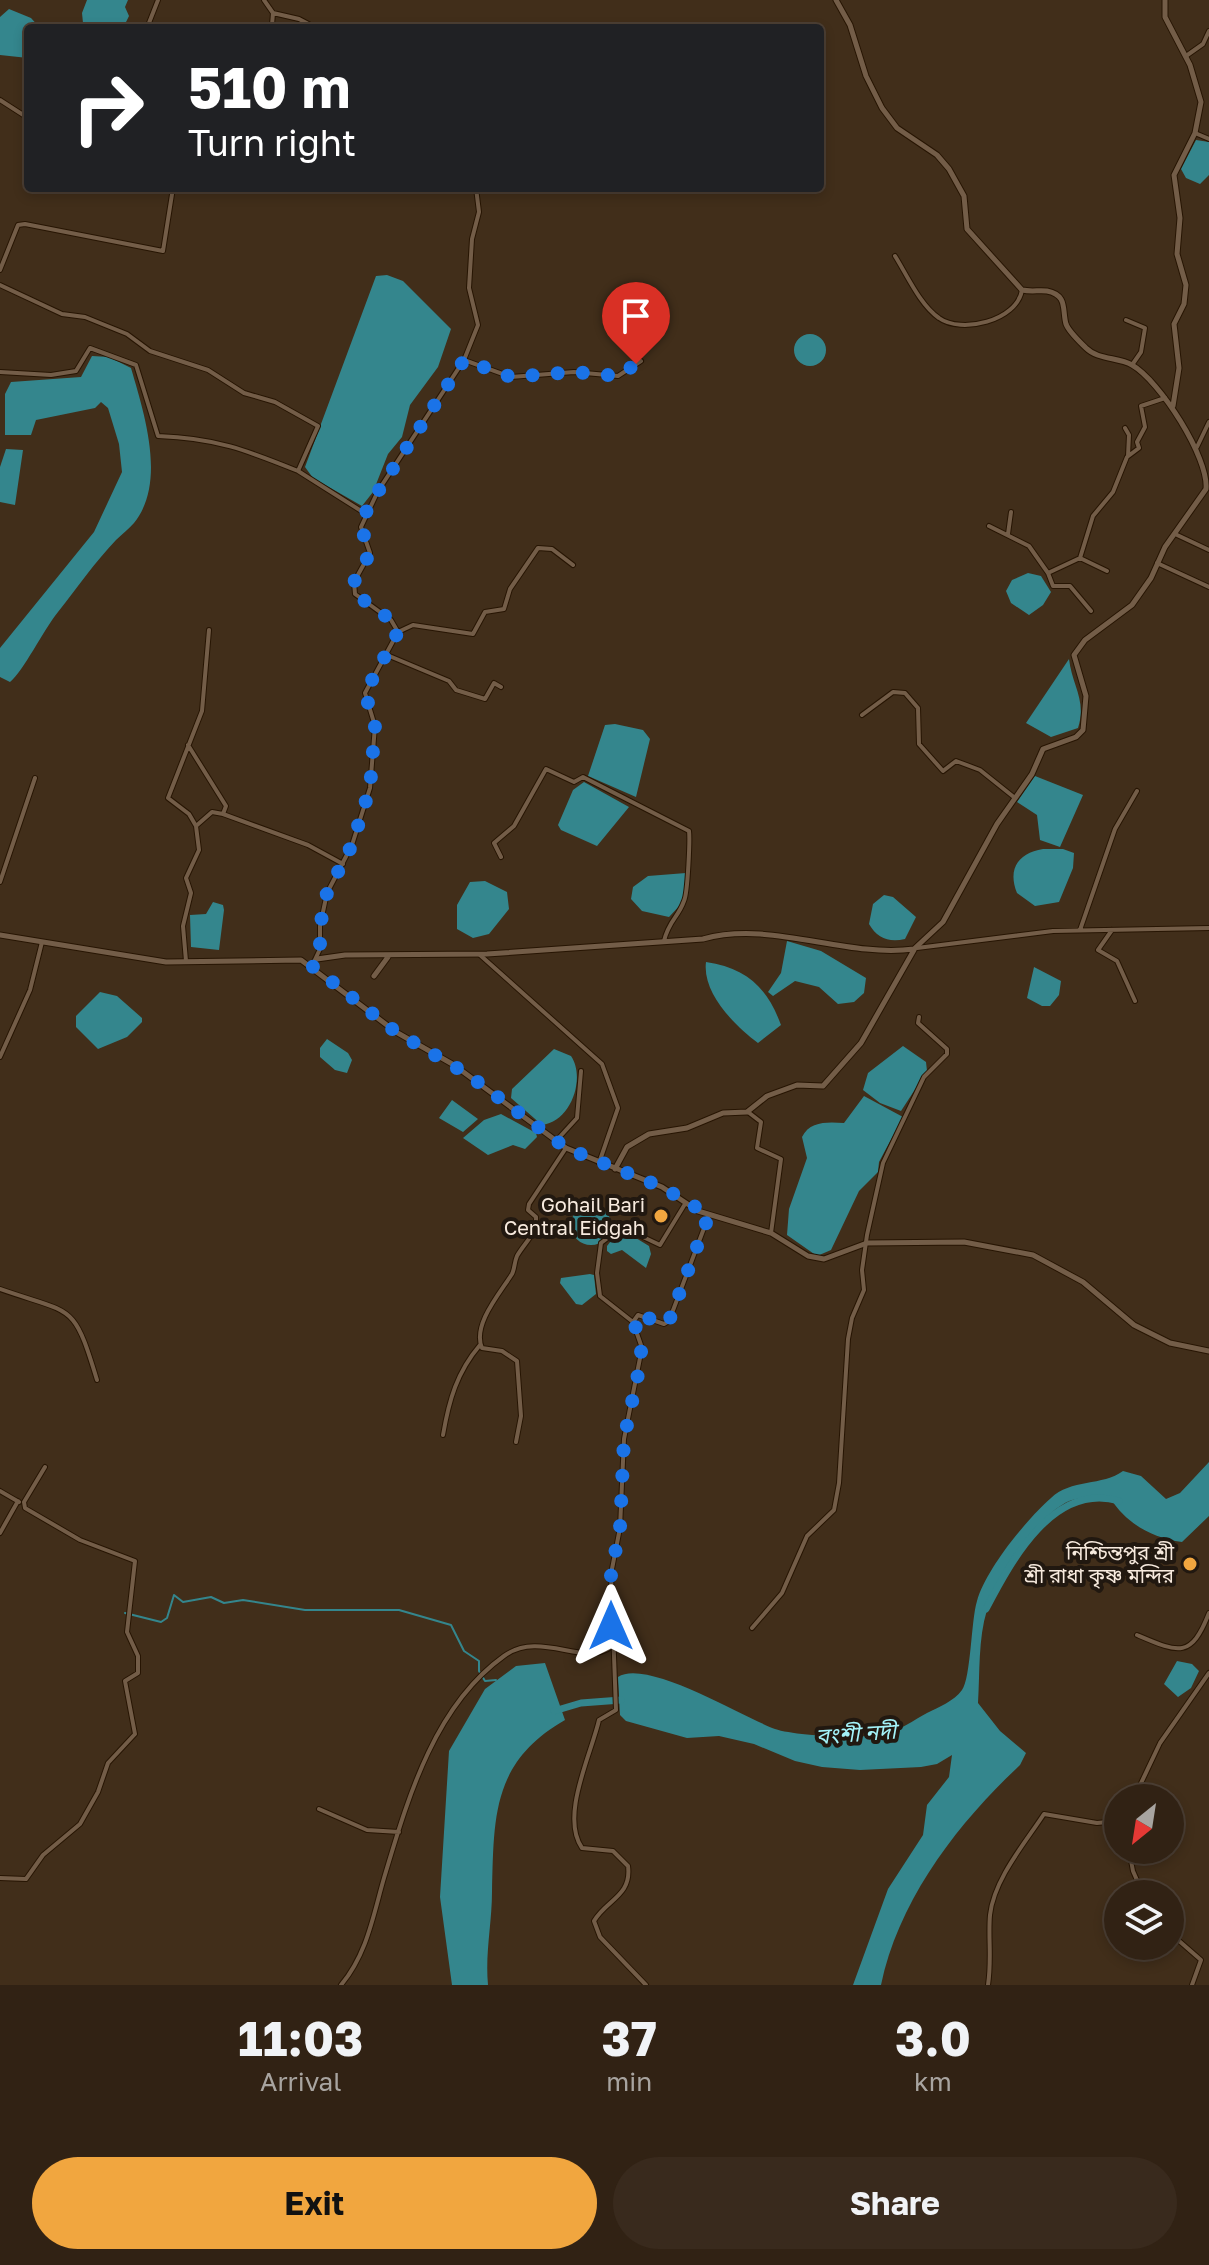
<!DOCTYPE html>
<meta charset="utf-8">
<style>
body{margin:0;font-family:"Golos Text","Noto Sans Bengali",sans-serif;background:#392a1d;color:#f1f3f6;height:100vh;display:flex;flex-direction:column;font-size:30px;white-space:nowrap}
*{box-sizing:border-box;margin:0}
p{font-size:26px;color:#a8a4a0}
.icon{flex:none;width:44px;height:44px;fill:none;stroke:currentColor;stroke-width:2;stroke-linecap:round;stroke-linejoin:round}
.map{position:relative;height:1985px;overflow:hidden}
.panel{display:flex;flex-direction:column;background:#312214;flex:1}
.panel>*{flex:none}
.top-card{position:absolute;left:24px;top:24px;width:800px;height:168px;border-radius:8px;box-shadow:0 4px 12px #0003,0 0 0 2px #4c3f34;background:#202124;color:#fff;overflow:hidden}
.needle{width:52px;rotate:210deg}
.buttons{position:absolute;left:1104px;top:1784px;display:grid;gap:16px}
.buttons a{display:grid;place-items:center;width:80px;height:80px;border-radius:50%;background:#312214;box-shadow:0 4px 12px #0003,0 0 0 2px #4c3f34;font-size:40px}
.pin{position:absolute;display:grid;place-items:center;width:68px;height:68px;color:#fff;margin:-82px -34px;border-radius:50% 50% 50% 0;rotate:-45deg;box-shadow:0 0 8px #0007}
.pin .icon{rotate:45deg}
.me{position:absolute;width:88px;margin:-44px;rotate:0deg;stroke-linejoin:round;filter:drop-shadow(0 0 6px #0008)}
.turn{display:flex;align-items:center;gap:28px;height:168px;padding:0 32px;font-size:36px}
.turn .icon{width:104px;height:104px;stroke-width:2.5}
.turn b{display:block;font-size:56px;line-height:68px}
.eta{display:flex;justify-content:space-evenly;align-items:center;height:136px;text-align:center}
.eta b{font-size:48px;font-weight:700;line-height:56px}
.cta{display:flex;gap:16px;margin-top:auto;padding:16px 32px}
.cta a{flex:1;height:92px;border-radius:48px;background:#f1a63f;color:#111;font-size:32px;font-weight:700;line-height:92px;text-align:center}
.cta a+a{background:#392a1d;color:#f1f3f6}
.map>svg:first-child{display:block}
</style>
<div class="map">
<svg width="1209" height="1985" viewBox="0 0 1209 1985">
<rect width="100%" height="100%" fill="#412e1a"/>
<path fill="#34868d" d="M87,0H128L125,7L129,16L123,28L83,23L82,13Z
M9,9L31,18L40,28H28V58L0,55V17Z
M1196,140L1209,142V175L1200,184L1186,178L1181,169Z
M387,275L403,281L451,329L438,367L410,405L402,437L388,454L373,492L362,506L313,478L305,467L376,276Z
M794 350a16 16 0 1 1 32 0a16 16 0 1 1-32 0Z
M92,356L109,357L131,368C144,413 167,482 134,523C129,529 122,534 116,540C95,562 77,588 58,612C44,629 23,672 10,682L0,677V648L94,532L122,472L119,444L108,408L101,402L95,408L36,420L31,435H5V394L11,382L81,377Z
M6,449L23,450L15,505L0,502V467Z
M1028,573L1041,576L1051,592L1043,605L1029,615L1011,603L1006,591L1012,580Z
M1069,659C1072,685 1087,701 1078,728L1051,737L1026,723Z
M615,724L643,730L650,739L636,797L588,776L605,725Z
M1035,776L1083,795L1060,847L1040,840L1037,815L1017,802Z
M584,782L629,807L597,846L561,830L558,825L573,790Z
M1043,849H1063L1074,853L1073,868L1059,902L1035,906L1017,893C1007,868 1019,853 1043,849Z
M686,873L683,902L669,917L642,911L631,899L633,887L648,876Z
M485,881L507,892L509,909L489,934L473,938L457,929V905L470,882Z
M884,895L893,897L916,917L905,939C889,943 877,938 869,924L873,904Z
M213,902L223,905L224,910L219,950L191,947L190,915L206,914Z
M787,941L821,951L866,978L864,993L854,1002L838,1004L819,987L795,981L773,996L768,992L781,973Z
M706,962C746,968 767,987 781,1025L758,1043C735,1026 702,993 706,962Z
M1034,967L1061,981L1059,995L1050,1006H1042L1027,998Z
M100,992L117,996L142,1018V1022L127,1037L98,1049L76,1027V1016Z
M327,1039L348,1053L352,1060L347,1073L335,1070L320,1057V1048Z
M903,1046L926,1062L927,1071L901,1111L880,1103L863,1090L868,1073Z
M554,1049L571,1056C586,1078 571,1122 542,1125L511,1098L512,1089Z
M864,1096L903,1117L879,1162L878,1172L859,1191L831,1250L817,1256L787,1235L789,1209L807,1158L802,1137C810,1121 827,1122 844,1123Z
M452,1100L478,1119L463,1132L439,1118Z
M501,1114L536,1133L537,1137L525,1149L513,1145L488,1155L463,1138L484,1120Z
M571 1225a20 20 0 1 1 40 0a20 20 0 1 1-40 0Z
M618,1232H626L649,1246L651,1254L646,1268L622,1250L611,1254L607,1251V1246Z
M590,1274L594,1275L596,1294L582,1305L576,1304L560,1283L561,1278Z
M1209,1462V1516L1182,1542C1152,1538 1127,1524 1110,1498C1095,1497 1075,1496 1062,1505C1035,1521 995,1581 987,1610C978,1639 980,1673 978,1703L1000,1731L1026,1753L1020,1765C958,1823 899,1899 881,1985H853L888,1889L923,1835L927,1805L949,1777L952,1755L937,1764L921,1767L860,1770L822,1767L795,1761L754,1744L719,1736L687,1738L626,1721L620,1715L618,1677C646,1658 743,1717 775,1729C795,1736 863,1739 884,1734C899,1731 914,1720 927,1713C939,1707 954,1701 962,1690C971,1678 971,1620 977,1601C986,1569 1026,1520 1051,1498C1070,1479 1103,1486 1123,1471L1141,1476L1166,1499L1180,1493Z
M1177,1661L1192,1664L1199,1671L1191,1688L1178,1697L1164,1684Z
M545,1663L565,1720C492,1762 494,1816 492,1892C492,1923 485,1953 488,1985H452L440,1897L449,1751L485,1689L516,1666Z"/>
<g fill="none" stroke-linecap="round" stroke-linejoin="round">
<path stroke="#34868d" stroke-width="2" d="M125,1613L161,1622L167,1618L174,1595L183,1602L211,1597L224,1603L243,1600L305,1610H399L451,1625L464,1651L479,1661V1671L485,1681L496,1680"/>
<path stroke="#34868d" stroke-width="7" d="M986,1609C1012,1559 1054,1482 1119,1501
M554,1711L581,1703L621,1700"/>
<defs>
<path id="minor" d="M264,0L273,13L299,19L316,28
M272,25L273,13
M147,28L158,0
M1186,56L1203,44L1209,31
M0,100L28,118
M1195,133L1209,139
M895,256C907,275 920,305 939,318C961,334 1017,321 1022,290
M0,270L18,225L25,224L163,251L173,188
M0,285L62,314L85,317L127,334L150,351L208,370L244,393L275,402L318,426L298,471C246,450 216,438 158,436L136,365L90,348L76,371L51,375L0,372
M1126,320L1145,328L1141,352L1132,365
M464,360L511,377L574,372L618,376L641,361
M1125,428L1129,435L1128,456
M1197,447L1209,422
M298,471L366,514
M989,526L1029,546L1048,573
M1008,534L1011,512
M1175,534L1209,550
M1080,558L1107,571
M1157,563L1209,587
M1091,611L1070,586H1053L1048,573L1080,558L1093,516L1113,492L1127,457L1139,448L1137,442L1145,427L1141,406L1165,398
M398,632L413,625L473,634L485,612L504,609L510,589L538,548L552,549L573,565
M387,655L449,681L456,690L485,699L494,683L501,687
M862,715L893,692L905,693L918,708L919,744L943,771L956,761L980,770L1015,798
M188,745L226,806L223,814
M196,826L212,812L223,814L308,845L343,864
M501,857L494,843L514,826L546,769L574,782L583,777L689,831C690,838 688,893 684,901C678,918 669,920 664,941
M0,882L35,778
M1080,930L1115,829L1137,791
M1112,930L1098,950L1117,961L1135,1001
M917,948L1053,931L1209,928
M480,955L602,1064L618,1108L599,1163
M186,961L183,926L191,893L186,878L199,850L196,826L189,814L168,798L202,711L209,630
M312,966L320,949V926L327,893L352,845L370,788L375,726L365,693L398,632L391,620L355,594L354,582L370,553L361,527L378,491L464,360L478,325L469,288L472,239L479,212L476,188
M0,1057L30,990L42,942
M748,1112L761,1122L757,1148L781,1159L771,1233
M556,1141L577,1118L581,1071
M0,1289C74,1315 73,1301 97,1380
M633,1322L638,1315L664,1324L669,1321L709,1215
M443,1435C449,1400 457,1372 480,1345
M516,1442L521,1416L517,1361L502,1351L482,1348C472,1325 500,1293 512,1274C515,1268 514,1263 517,1256C525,1242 537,1234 536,1217L528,1210L529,1204L566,1148
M0,1491L19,1502
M0,1533L18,1501
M752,1628L782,1593L807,1536L834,1510L839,1483L848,1339L852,1318L864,1290L862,1270L867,1235L883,1163L924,1077L947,1054V1049L918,1023L919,1017
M1137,1635C1179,1653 1191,1659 1209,1613
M1134,1798L1160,1743L1209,1673
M319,1809L367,1830L399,1832
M1129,1850L1133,1871L1143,1894
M0,1878L26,1879L43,1855L80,1824L98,1792L108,1763L135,1734L125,1681L138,1673V1656L127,1632L135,1561L80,1540L25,1508L24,1502L45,1467
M1170,1933L1201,1960L1192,1985
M341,1985C367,1954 373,1916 384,1878C408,1798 434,1706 504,1656C540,1630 584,1667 611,1647
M646,1985L600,1937L594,1921C606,1900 632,1896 628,1866L613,1851L582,1848C560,1816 591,1755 599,1720L616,1710L611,1574L620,1528L624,1439L642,1348L633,1322L600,1296L597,1273L601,1243L622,1227L660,1245L685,1204
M988,1985C992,1959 988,1938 990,1915C994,1879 1025,1843 1044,1814L1097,1823L1118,1821"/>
<path id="tertiary" d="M1165,0V17L1190,65L1201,102L1195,133L1174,175L1180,218L1177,254L1186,285L1184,304L1174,324L1179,368L1173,406
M0,935L166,962L301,960L396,1032L454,1065L566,1148L662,1187L698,1211L771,1233L808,1256L824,1259L867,1243L964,1242L1033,1255L1083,1282L1134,1325L1170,1343L1209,1351
M317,959L345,955L487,954L703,939C772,920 844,958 914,949L943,922L997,824L1032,774L1043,749L1076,737L1083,730L1086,696L1074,655L1085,640L1132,605L1151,578L1165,547L1206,489C1209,458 1160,381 1132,365C1118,357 1098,360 1086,348C1080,342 1069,332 1066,324C1062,310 1068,295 1047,291C1039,290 1031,292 1022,290L967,229L964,196L949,169L937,155L897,128L882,108L866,76L850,25L836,0
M374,976L388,957
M615,1169L627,1147L649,1134L687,1128L723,1113L747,1112L767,1096L797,1085L823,1086L861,1043L914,950"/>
</defs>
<use href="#minor" stroke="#271503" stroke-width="6"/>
<use href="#tertiary" stroke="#271503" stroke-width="7"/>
<use href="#minor" stroke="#735d48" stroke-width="4"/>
<use href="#tertiary" stroke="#735d48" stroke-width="5"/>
</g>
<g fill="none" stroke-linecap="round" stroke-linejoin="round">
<path stroke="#1a73e8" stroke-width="14" stroke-dasharray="0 25.2" d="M611,1626V1574L620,1528L624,1439L642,1356L634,1320L640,1315L664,1324L669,1321L709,1215L662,1187L566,1148L467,1074L396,1032L312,966L320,949V926L327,893L352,845L370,788L375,726L365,693L398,632L391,620L355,594L354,582L370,553L361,527L368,507L464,360L511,377L574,372L618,376L636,364"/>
</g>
<g fill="#f1a63f" stroke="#211810" stroke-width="3">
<circle cx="661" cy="1216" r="8"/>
<circle cx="1190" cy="1564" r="8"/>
</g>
<g text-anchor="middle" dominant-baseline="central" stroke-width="8" stroke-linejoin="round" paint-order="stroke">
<g font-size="20" fill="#f7eade" stroke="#211810" text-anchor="end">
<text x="645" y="1204">Gohail Bari<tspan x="645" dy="23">Central Eidgah</tspan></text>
<text x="1174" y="1552">নিশ্চিন্তপুর শ্রী<tspan x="1174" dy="23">শ্রী রাধা কৃষ্ণ মন্দির</tspan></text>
</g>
<g font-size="22" font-style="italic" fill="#a4f3f9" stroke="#211810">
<text transform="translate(856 1733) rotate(-4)">বংশী নদী</text>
</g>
</g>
</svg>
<div class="buttons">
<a><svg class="needle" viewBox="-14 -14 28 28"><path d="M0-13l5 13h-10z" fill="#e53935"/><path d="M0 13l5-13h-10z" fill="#a8a4a0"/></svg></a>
<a><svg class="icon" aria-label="layers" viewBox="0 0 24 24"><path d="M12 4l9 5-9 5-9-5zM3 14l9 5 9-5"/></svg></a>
</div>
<div class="pin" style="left:636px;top:364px;background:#d93025"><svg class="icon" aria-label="arrive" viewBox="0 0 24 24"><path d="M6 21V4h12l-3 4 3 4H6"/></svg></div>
<svg class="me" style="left:611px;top:1626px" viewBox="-20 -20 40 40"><path d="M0-17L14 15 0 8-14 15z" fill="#1a73e8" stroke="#fff" stroke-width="4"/></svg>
<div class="top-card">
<div class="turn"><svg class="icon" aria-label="right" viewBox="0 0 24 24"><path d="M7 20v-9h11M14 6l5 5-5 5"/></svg><div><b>510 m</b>Turn right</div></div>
</div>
</div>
<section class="panel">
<div class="eta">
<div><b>11:03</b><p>Arrival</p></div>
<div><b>37</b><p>min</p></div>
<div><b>3.0</b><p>km</p></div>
</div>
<div class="cta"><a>Exit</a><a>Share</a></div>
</section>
